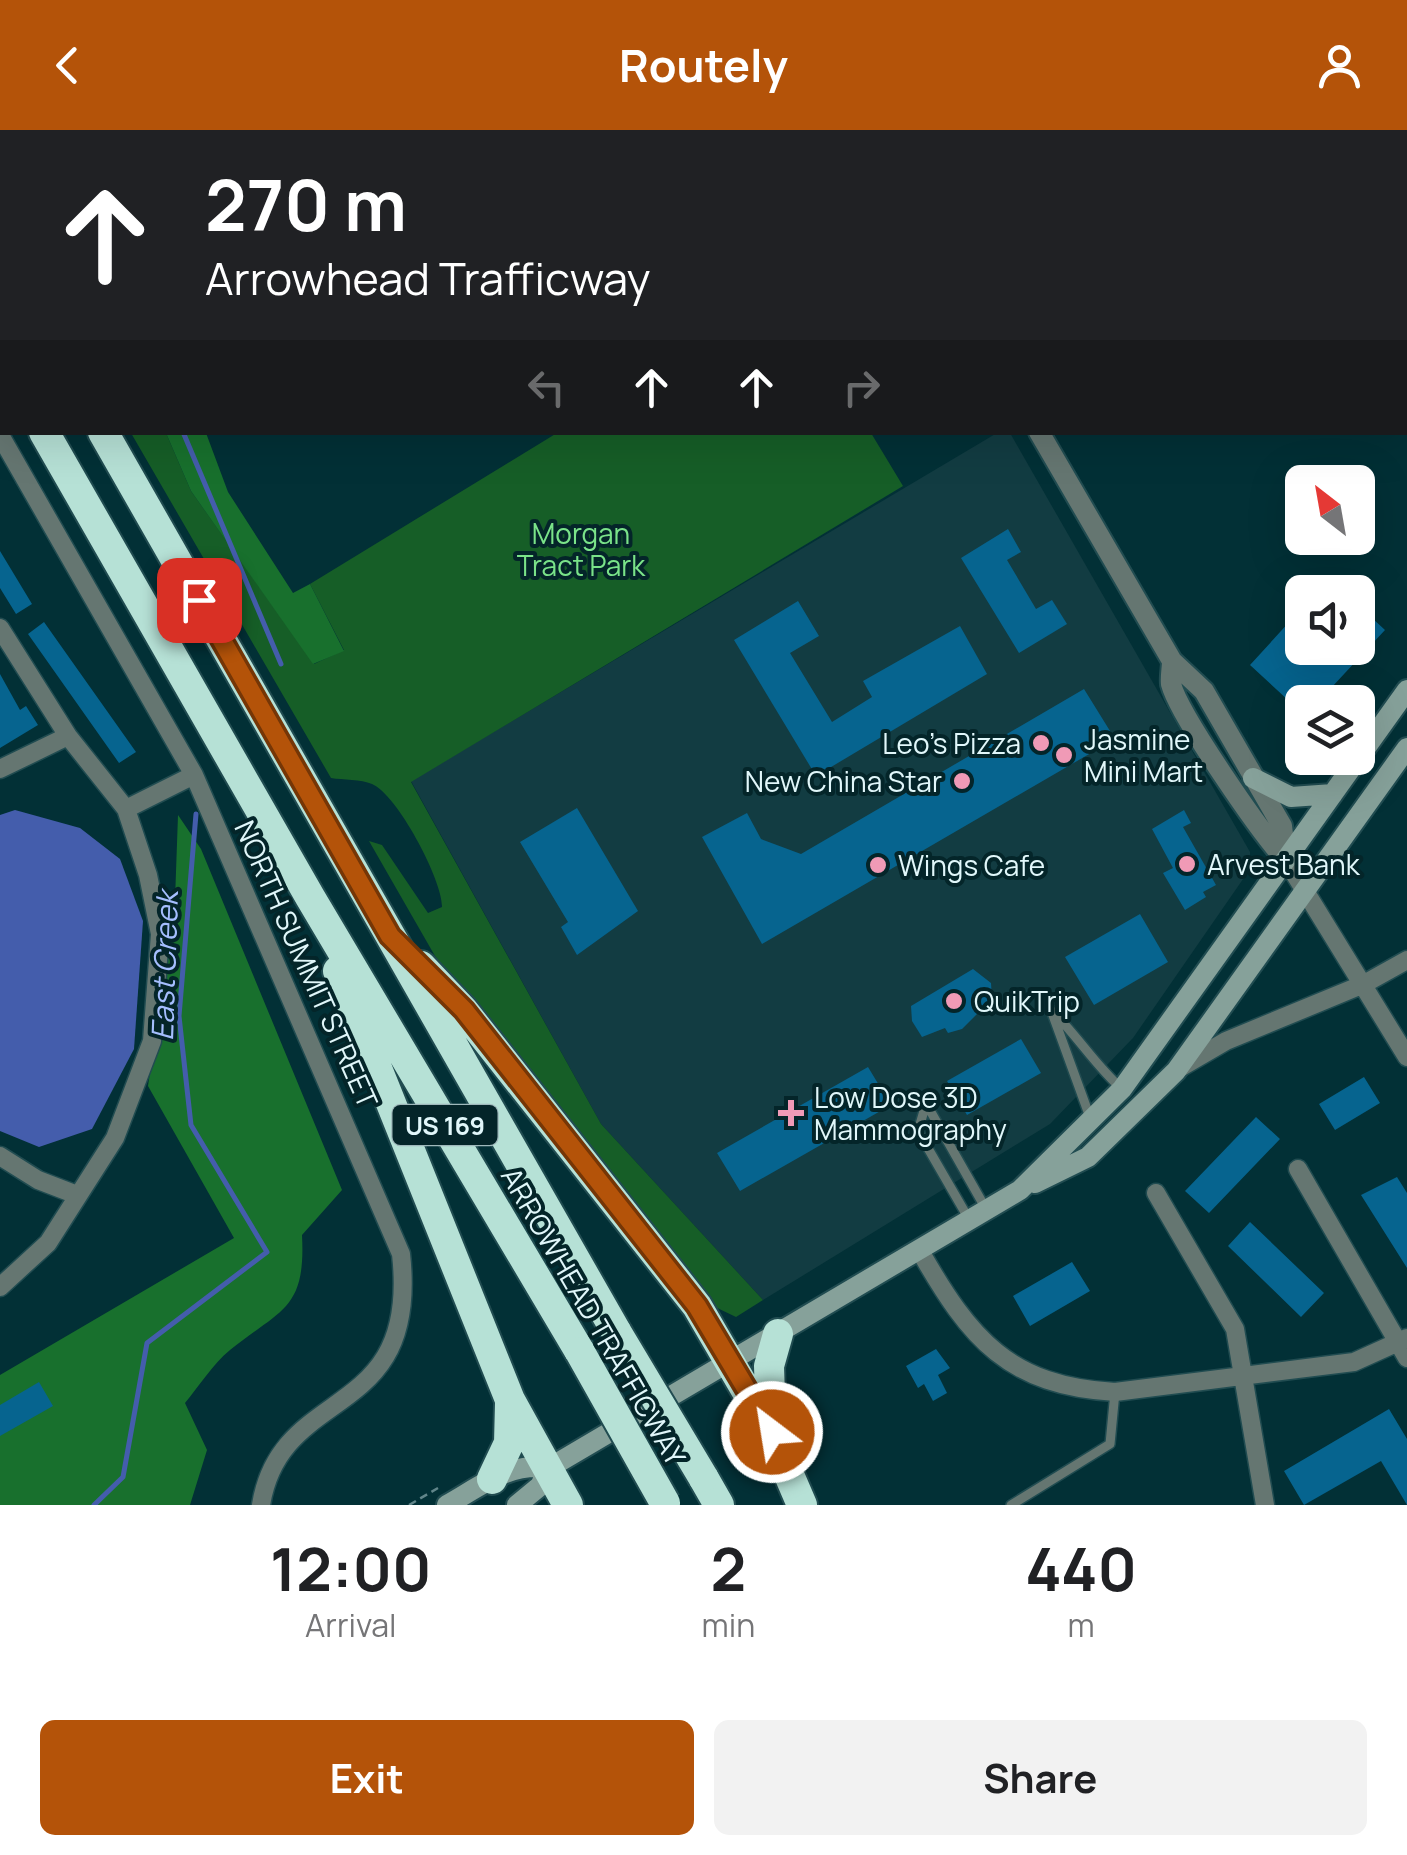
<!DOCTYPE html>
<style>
body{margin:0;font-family:Manrope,sans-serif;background:#f2f2f2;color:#202124;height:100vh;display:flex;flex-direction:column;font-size:38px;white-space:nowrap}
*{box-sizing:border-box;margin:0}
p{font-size:32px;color:#757577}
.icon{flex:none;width:55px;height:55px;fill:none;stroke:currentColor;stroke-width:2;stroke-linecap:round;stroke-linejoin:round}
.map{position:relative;height:1375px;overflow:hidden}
.panel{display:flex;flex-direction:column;background:#fff;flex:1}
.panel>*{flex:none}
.guide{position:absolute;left:0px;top:0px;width:1408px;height:305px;box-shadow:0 10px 40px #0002;background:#202124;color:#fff;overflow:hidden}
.needle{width:65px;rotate:329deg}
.controls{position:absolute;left:1285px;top:335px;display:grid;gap:20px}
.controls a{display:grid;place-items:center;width:90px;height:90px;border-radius:15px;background:#fff;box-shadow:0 10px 40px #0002;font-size:50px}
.pin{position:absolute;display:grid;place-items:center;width:85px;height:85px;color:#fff;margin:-42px;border-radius:20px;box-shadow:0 5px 15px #0006}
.me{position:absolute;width:110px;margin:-55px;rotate:329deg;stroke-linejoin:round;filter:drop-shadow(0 0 8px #0008)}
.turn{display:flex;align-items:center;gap:35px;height:210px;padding:0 40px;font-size:45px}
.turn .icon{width:130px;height:130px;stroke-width:2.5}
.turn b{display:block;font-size:70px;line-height:85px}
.lanes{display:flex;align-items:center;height:95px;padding:0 40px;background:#0003;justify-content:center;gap:50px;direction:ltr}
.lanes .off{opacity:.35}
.eta{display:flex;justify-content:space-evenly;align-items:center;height:170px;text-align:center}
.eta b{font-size:60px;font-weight:700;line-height:70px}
.cta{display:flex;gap:20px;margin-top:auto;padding:20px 40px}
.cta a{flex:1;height:115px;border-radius:15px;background:#b45309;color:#fff;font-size:40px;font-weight:700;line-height:115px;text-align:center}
.cta a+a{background:#f2f2f2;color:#202124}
header{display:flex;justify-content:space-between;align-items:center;height:130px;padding:0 40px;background:#b45309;color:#fff;font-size:45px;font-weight:700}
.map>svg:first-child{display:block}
</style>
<header><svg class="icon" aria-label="back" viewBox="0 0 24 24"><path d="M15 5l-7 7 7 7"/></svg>Routely<svg class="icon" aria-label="person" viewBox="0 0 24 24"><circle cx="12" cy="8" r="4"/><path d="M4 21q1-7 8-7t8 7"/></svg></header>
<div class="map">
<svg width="1407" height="1375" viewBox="0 0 1407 1375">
<rect width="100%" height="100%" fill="#023036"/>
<path fill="#123c42" d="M997,303H1010L1250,722V739L1133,908L1050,994L763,1170L601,994L411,651Z"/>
<path fill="#165e27" d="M131,303H166L191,361L314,534L344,520L310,454L557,303H871L903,356L411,652L601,994L763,1170L736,1187L711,1175L435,826L369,711L382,715L428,783L442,777C443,751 397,664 372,654C361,649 343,650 331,648Z"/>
<path fill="#18702d" d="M166,303H206L228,362L293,463L310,454L344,521L313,534L191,361Z
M178,685L201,719L342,1060L302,1105C306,1180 281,1179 230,1220C213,1234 199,1256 185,1273L207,1320L190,1375H0V1245L234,1108L148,956L175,770Z"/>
<path fill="#445dac" d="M15,680L80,698L120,729L143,791L134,919L92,999L39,1017L0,1001V685Z"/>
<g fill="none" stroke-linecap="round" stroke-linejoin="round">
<path stroke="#445dac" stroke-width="5" d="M228,2L229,0
M183,302L281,534
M94,1375L123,1347L147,1213L267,1122L191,995L179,886L196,684"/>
</g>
<path fill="#06648f" d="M1008,399L1021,422L1007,430L1036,479L1052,470L1067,494L1019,523L961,428Z
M0,421L32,474L16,484L0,458Z
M798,471L819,506L790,523L832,592L872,567L863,551L960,496L987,544L816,646L734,510Z
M1358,475L1385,500L1318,572H1302V583L1250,535L1302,478V518H1358Z
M44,492L136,622L119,633L28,504Z
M0,544L20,580L26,576L38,595L0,618Z
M1084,559L1115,609L762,814L702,707L747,683L761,709L801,724Z
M577,678L638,781L577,825L561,797L568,792L520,712Z
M1184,680L1191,693L1183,697L1216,755L1203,762L1206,767L1185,780L1163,743L1173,738L1152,699Z
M1140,784L1168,832L1094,875L1065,827Z
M973,839L991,853L992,869L962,899L948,903L945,898L922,907L912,891L911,876Z
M1021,909L1041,943L967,985L947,951Z
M868,937L891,975L740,1061L717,1023Z
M1364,947L1380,973L1335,1000L1319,974Z
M1256,987L1280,1009L1209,1083L1185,1061Z
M1397,1047L1407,1063V1138L1361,1065Z
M1250,1092L1324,1163L1301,1187L1228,1116Z
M1072,1132L1090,1161L1030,1196L1013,1166Z
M936,1219L950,1238L938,1245L947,1263L933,1271L924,1254L918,1258L906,1236Z
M39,1252L53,1276L0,1306V1275Z
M1389,1279L1407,1309V1375L1381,1331L1304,1375L1284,1341Z"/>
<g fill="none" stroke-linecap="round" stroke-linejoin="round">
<defs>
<path id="service" d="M1051,880L1091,990
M1054,883C1079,908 1096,936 1122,959
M926,974L918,1001L970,1091
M927,975L986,1079
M1011,1375L1110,1314L1115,1262"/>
<path id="minor" d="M803,2L810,0
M1405,259H1407
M0,305L194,645L401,1124C420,1295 281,1252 261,1375
M0,498L68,606L126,679L148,745L160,804L152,911L115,1008L48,1113L0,1157
M0,639L68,606
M126,679L194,645
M1286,730L1407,927
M1178,939L1226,911L1364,854L1407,830
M0,1026L38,1050L77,1065
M1298,1039L1407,1228
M1156,1063L1235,1199L1265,1375
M920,1121C970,1209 1009,1256 1115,1262L1354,1232L1407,1208"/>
<path id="tertiary" d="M864,0L865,2
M1039,302L1172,531L1204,561L1282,696L1286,730
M1172,531C1172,538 1170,548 1171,554C1179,585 1262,705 1286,730"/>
<path id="secondary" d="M1253,648L1291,667L1333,664
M1035,1053L1088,1027L1176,941L1407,618
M447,1375C481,1356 509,1332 549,1338
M517,1375L540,1356L549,1338L1020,1060L1122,959L1407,560"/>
<path id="motorway" d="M0,123L2,127
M0,225L2,230
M44,302L310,767L580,1222
M103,302L617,1203
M421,836L463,880L697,1176L771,1303L802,1375
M338,841L510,1270L568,1375
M771,1295L769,1236L778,1204
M703,1347L719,1375
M492,1349L509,1313L510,1273"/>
</defs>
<use href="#service" stroke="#214c51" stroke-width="12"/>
<use href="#minor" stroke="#214c51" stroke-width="21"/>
<use href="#tertiary" stroke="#214c51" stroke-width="24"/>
<use href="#secondary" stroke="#214c51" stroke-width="24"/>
<use href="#motorway" stroke="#214c51" stroke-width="34"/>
<path stroke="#61858a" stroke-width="2.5" stroke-dasharray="8 5" stroke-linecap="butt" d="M409,1375L438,1358"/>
<use href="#service" stroke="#657671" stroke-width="9"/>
<use href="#minor" stroke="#657671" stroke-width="18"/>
<use href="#tertiary" stroke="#657671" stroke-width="20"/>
<use href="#secondary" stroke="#86a19a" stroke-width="20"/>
<use href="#motorway" stroke="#b6e1d6" stroke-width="30"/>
<defs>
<path id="motorway-bridge" d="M617,1203L703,1347
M580,1222L665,1373"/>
</defs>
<use href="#motorway-bridge" stroke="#214c51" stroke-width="34" stroke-linecap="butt"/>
<use href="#motorway-bridge" stroke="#b6e1d6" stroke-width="30"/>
</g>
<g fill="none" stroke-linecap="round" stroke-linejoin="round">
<defs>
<path id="route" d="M199,470L390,806L464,880L697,1176L772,1302"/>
</defs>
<use href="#route" stroke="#753606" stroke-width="25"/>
<use href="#route" stroke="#b45309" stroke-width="18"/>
</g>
<g fill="#f09ab6" stroke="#042529" stroke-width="4">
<circle cx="1041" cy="613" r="10"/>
<circle cx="1064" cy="625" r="10"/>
<circle cx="962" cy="651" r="10"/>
<circle cx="1187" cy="734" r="10"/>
<circle cx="878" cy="735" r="10"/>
<circle cx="954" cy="871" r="10"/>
<path d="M786 968h10v10h10v10h-10v10h-10v-10h-10v-10h10z"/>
</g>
<g text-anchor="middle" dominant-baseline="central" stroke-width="8" stroke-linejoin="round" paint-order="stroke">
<rect fill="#042529" stroke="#9fb8bb" stroke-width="2.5" x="392.5" y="975" width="105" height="40" rx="8"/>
<g font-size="25" font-weight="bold" fill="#e1f7fa">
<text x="445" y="995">US 169</text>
</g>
<g font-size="28" fill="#7ae389" stroke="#042529">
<text x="581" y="403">Morgan<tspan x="581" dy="32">Tract Park</tspan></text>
</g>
<g font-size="28" fill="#e1f7fa" stroke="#042529" text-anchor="start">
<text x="1084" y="609">Jasmine<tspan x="1084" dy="32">Mini Mart</tspan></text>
<text x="1021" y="613" text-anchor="end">Leo's Pizza</text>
<text x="942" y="651" text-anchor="end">New China Star</text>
<text x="1207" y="734">Arvest Bank</text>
<text x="898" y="735">Wings Cafe</text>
<text x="974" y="871">QuikTrip</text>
<text x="814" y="967">Low Dose 3D<tspan x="814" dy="32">Mammography</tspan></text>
</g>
<g font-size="28" fill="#e1f7fa" stroke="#042529">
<text transform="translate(307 834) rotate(66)">NORTH SUMMIT STREET</text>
<text transform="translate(594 1186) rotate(60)">ARROWHEAD TRAFFICWAY</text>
</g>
<g font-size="30" font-style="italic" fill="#a5befe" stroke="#042529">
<text transform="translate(164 836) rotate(-88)">East Creek</text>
</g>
</g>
</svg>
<div class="controls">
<a><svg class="needle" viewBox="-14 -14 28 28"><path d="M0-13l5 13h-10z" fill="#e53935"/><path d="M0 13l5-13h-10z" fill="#757577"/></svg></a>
<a><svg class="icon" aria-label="sound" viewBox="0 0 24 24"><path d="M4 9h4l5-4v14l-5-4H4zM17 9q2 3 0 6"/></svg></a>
<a><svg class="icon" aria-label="layers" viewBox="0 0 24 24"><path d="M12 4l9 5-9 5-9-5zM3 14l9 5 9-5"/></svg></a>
</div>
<div class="pin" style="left:199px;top:470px;background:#d93025"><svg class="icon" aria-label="arrive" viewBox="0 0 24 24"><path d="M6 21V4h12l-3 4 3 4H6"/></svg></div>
<svg class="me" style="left:772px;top:1302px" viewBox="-20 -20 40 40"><circle r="17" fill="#b45309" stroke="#fff" stroke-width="3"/><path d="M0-11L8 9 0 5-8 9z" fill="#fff"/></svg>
<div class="guide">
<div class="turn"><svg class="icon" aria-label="ahead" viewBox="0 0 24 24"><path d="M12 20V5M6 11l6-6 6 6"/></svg><div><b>270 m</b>Arrowhead Trafficway</div></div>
<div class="lanes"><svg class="icon off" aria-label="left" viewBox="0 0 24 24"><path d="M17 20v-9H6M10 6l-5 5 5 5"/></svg><svg class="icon" aria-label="ahead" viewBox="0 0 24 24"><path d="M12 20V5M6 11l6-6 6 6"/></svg><svg class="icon" aria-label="ahead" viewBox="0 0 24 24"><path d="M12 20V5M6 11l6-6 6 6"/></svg><svg class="icon off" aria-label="right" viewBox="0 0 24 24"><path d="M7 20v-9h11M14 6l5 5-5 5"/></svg></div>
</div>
</div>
<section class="panel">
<div class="eta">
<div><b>12:00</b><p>Arrival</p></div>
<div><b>2</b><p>min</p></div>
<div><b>440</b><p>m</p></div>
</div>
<div class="cta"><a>Exit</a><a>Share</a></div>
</section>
